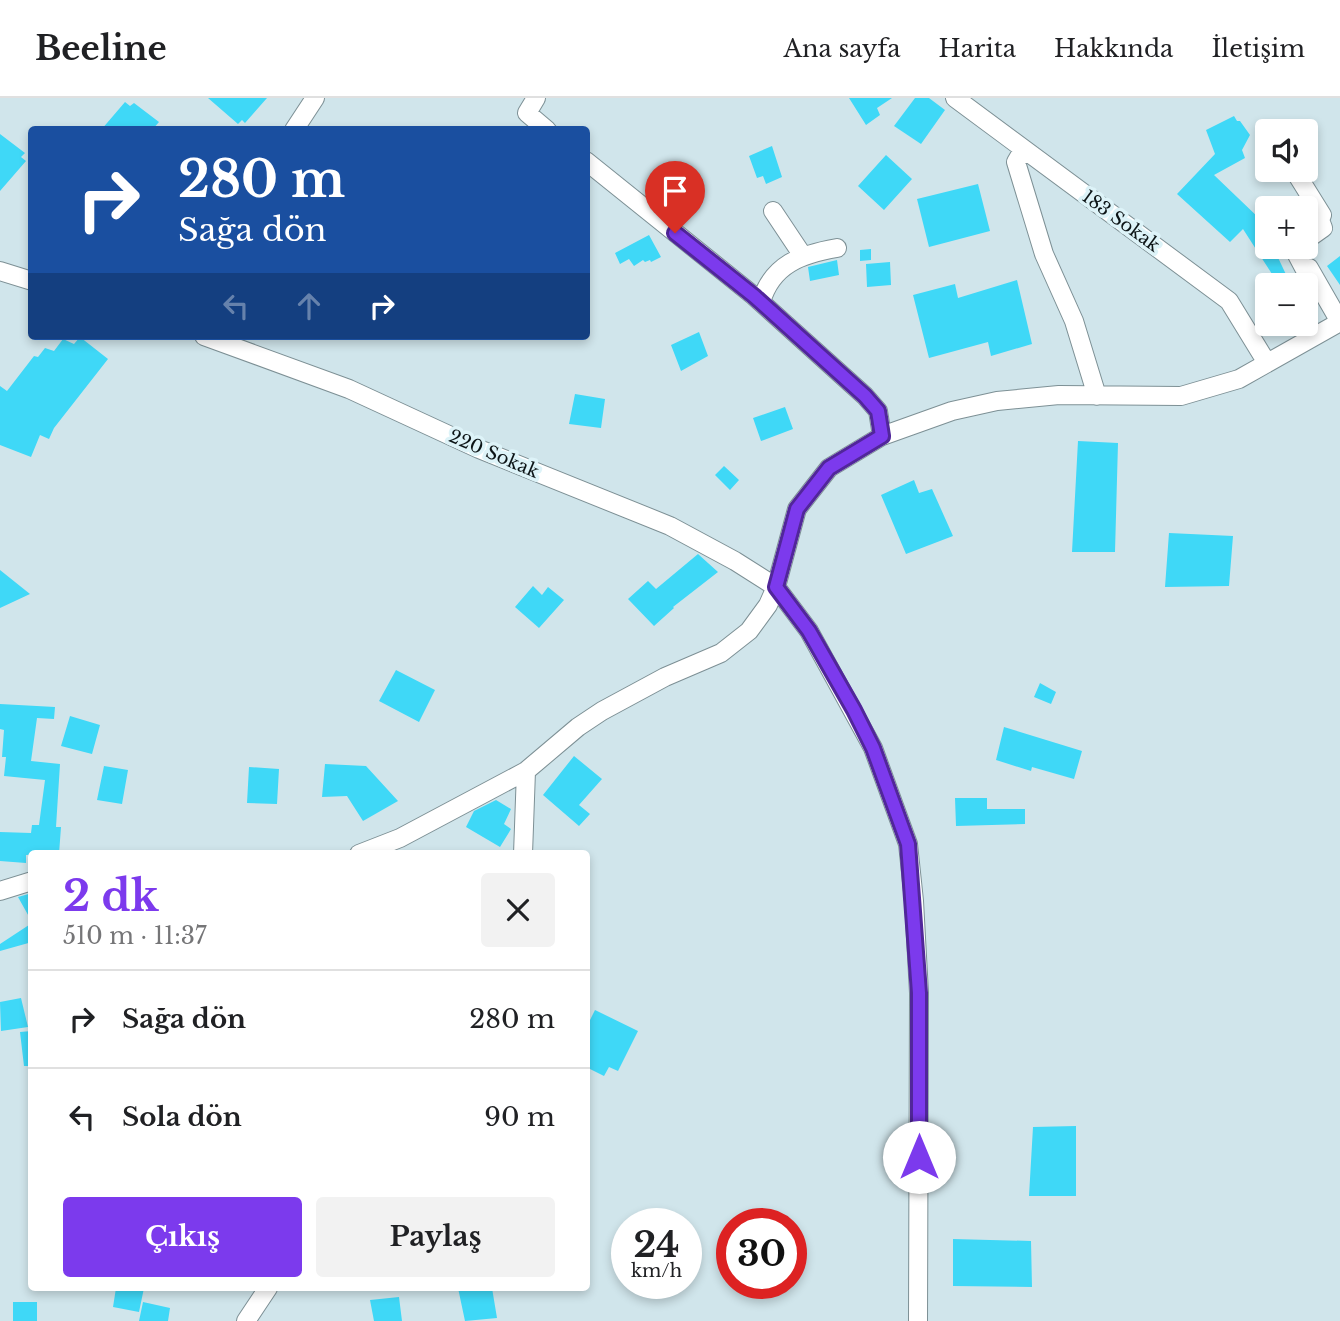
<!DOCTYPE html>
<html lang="tr">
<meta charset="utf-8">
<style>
body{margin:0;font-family:"Libre Baskerville",serif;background:#f2f2f2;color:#202124;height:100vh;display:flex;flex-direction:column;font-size:26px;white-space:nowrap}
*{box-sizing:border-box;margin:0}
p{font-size:23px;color:#757577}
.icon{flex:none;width:38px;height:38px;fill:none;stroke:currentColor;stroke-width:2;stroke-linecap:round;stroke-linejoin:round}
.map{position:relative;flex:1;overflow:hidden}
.details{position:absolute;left:28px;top:752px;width:562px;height:441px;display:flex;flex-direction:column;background:#fff;border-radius:7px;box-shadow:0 4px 10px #0003}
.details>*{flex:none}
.top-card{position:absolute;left:28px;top:28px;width:562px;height:214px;border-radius:7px;box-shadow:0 4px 10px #0003;background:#1a4fa0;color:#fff;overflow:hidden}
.tools{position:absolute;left:1255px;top:21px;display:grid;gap:14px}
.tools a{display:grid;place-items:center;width:63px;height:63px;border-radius:7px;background:#fff;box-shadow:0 4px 10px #0003;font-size:35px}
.speed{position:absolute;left:611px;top:1110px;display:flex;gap:14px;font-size:35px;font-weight:700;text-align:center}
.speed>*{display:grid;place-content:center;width:91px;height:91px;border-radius:50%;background:#fff;box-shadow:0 4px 10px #0003;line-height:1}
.speed small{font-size:18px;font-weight:400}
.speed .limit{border:10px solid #d22;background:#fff;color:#111}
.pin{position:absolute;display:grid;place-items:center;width:60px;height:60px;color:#fff;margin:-72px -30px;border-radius:50% 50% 50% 0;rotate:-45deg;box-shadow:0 0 7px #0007}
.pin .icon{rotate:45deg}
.me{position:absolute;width:77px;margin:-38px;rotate:0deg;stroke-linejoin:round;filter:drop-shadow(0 0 5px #0008)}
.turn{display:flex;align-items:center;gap:24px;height:147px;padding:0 35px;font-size:32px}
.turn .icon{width:91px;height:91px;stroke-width:2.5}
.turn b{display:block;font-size:49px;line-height:60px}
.lanes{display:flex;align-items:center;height:66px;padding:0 35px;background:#0003;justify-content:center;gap:35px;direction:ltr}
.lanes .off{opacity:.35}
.round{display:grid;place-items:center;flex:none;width:74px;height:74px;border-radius:7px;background:#f2f2f2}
.summary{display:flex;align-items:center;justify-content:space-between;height:119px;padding:0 35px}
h1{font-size:42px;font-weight:800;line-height:52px;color:#7c3aed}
.action{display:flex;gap:14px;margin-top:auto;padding:14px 35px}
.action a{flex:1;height:80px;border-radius:7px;background:#7c3aed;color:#fff;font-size:28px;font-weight:800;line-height:80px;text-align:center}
.action a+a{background:#f2f2f2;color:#202124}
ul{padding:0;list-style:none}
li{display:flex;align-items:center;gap:21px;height:98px;padding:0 35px;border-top:2px solid #e0e0e0}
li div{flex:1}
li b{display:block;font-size:26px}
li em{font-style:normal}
header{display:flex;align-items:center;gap:42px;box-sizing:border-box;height:98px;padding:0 35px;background:#fff;border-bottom:2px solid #e0e0e0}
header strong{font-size:33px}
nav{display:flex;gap:38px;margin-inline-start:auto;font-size:24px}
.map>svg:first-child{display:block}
</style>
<header>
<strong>Beeline</strong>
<nav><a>Ana sayfa</a><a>Harita</a><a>Hakkında</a><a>İletişim</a></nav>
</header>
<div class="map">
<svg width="1340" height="1223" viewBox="0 0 1340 1223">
<rect width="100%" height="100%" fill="#d0e5eb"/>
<path fill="#3fd8f7" d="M208,0H267L245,25L242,22L238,26Z
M849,0H892L877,10L880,17L866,27Z
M915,0H929L945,12L921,46L894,28Z
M125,4L130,8L134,5L159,24L152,32H101Z
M1234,18L1237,23H1240L1250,37L1242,52L1245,60L1214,77L1261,122L1267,131V149H1273L1291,187H1279L1243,131L1230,144L1177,96L1215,56L1206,32Z
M0,36L25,55L21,59L26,63L0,93Z
M772,48L782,79L766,86L763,78L757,80L749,58Z
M886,57L912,81L884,112L858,88Z
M978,86L990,133L929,149L917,101Z
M649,137L661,159L651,164L650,162L645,164L643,162L634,168L629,161L620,166L615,155Z
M871,151V162L860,163V152Z
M1340,158V187L1327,168Z
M837,162L839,177L810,183L808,169Z
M890,164L891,187L867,189L866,166Z
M1017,182L1032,246L991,258L988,244L929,260L913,197L955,186L958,200Z
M699,234L708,258L681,273L671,247Z
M80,239L108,261L54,330L49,341L40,337L31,359L0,347V288L7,293L34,258L38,259L45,250L54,253L63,241L74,246Z
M575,296L605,301L601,330L569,326Z
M785,309L793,331L761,343L753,320Z
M1078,343L1118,345L1115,454H1072Z
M724,368L739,382L730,392L715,377Z
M914,382L919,395L932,391L953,438L906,456L881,397Z
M1169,435L1233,438L1229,488L1165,489Z
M698,456L718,474L673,509L674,510L654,528L628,501L648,483L656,491Z
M0,472L30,496L0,510Z
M533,488L542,497L548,489L564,502L539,530L515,509Z
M396,572L435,592L419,624L379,603Z
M1040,585L1056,594L1051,606L1034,599Z
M0,606L55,609L54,621L37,620L31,663L60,666L56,729H61L59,756L26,757V765L0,763V734L31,735L32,727H39L45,682L4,678L6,659H2L4,632L0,631Z
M70,618L100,627L92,656L61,648Z
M1004,629L1082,653L1074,681L1032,669L1031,673L996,662Z
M574,658L602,681L579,707L590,716L579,728L543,697Z
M325,666L366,668L398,703L363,723L347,698L322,699Z
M104,668L128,672L122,706L97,702Z
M249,669L279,671L277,706L247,705Z
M955,700H987V711H1025V726L956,728Z
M496,702L511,711L504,726L511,731L500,749L466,729L474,713Z
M32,795V824L18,799Z
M32,825V844L0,853V846Z
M21,900L28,929L1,933L0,904Z
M595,912L638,933L618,973L609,969L604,978L586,969V930Z
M32,933V968H24L20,934Z
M1076,1028V1098H1029L1033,1029Z
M953,1141L1031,1143L1032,1189L953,1188Z
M116,1190H144L139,1214L113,1209Z
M458,1190H492L497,1220L465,1223Z
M399,1199L402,1223H374L370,1202Z
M13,1204H37V1223H13Z
M143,1204L170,1210L168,1223H139Z"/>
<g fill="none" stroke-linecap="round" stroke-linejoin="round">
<defs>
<path id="minor" d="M536,0L527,15L547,32
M955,0L1229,203L1267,265
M294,32L315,0
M1023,52L1016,64L1044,156L1074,223L1097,298
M586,63L754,198L865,298L878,313L882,338
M1294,72L1322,117L1320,122L1323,130L1306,142
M773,113L803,158
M1288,149L1295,153L1304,170H1309L1340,224
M0,173L32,183
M761,204C772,166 802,156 837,150
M204,238L349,291L479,351L670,428L735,463L776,489L809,533L873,650L908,746L914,803L919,895L918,1223
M359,756L400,740L526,673
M523,756L526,673L578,629L602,613L665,579L721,555L749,533L768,507L776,489L797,411L829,370L882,338L952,313L997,303L1059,297L1181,298L1239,281L1340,224
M0,793L32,783
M246,1223L268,1190"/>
</defs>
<use href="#minor" stroke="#7d9095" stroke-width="20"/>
<use href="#minor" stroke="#fff" stroke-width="18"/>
</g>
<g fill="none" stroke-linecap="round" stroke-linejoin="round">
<defs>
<path id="route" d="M675,135L754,198L865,298L878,313L882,338L829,370L797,411L776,489L809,533L854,612L873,650L908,746L919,895V1059"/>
</defs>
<use href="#route" stroke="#51269a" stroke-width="18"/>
<use href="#route" stroke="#7c3aed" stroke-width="12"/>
</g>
<g text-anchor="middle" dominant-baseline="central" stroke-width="7" stroke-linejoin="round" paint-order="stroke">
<g font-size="18" fill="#0d1517" stroke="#ddf3f8">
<text transform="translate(1121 123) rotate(36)">183 Sokak</text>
<text transform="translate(494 356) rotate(23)">220 Sokak</text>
</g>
</g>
</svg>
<div class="tools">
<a><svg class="icon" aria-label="sound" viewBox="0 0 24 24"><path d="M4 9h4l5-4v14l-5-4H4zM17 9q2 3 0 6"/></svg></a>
<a>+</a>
<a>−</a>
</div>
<div class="speed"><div>24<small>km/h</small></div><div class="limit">30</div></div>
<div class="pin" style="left:675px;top:135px;background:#d93025"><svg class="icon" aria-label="arrive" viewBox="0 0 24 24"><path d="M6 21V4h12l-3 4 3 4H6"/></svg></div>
<svg class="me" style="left:919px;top:1059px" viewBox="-20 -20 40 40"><circle r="19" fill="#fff"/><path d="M0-13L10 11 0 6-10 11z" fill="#7c3aed"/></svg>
<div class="top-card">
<div class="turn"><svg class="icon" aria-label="right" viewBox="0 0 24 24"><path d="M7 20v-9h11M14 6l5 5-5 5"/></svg><div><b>280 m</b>Sağa dön</div></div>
<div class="lanes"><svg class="icon off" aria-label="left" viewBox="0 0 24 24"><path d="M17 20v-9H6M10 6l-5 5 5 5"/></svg><svg class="icon off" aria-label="ahead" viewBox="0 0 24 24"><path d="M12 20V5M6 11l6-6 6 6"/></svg><svg class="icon" aria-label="right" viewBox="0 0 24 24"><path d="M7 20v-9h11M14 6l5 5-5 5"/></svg></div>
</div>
<section class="details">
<div class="summary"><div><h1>2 dk</h1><p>510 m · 11:37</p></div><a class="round"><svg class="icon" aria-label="close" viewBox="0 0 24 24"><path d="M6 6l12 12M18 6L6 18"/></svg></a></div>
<ul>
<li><svg class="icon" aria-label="right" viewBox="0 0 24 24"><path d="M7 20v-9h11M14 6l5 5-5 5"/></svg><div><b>Sağa dön</b></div><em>280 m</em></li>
<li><svg class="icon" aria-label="left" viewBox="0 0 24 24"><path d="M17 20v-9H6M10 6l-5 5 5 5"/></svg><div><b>Sola dön</b></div><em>90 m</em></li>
</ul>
<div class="action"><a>Çıkış</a><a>Paylaş</a></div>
</section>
</div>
